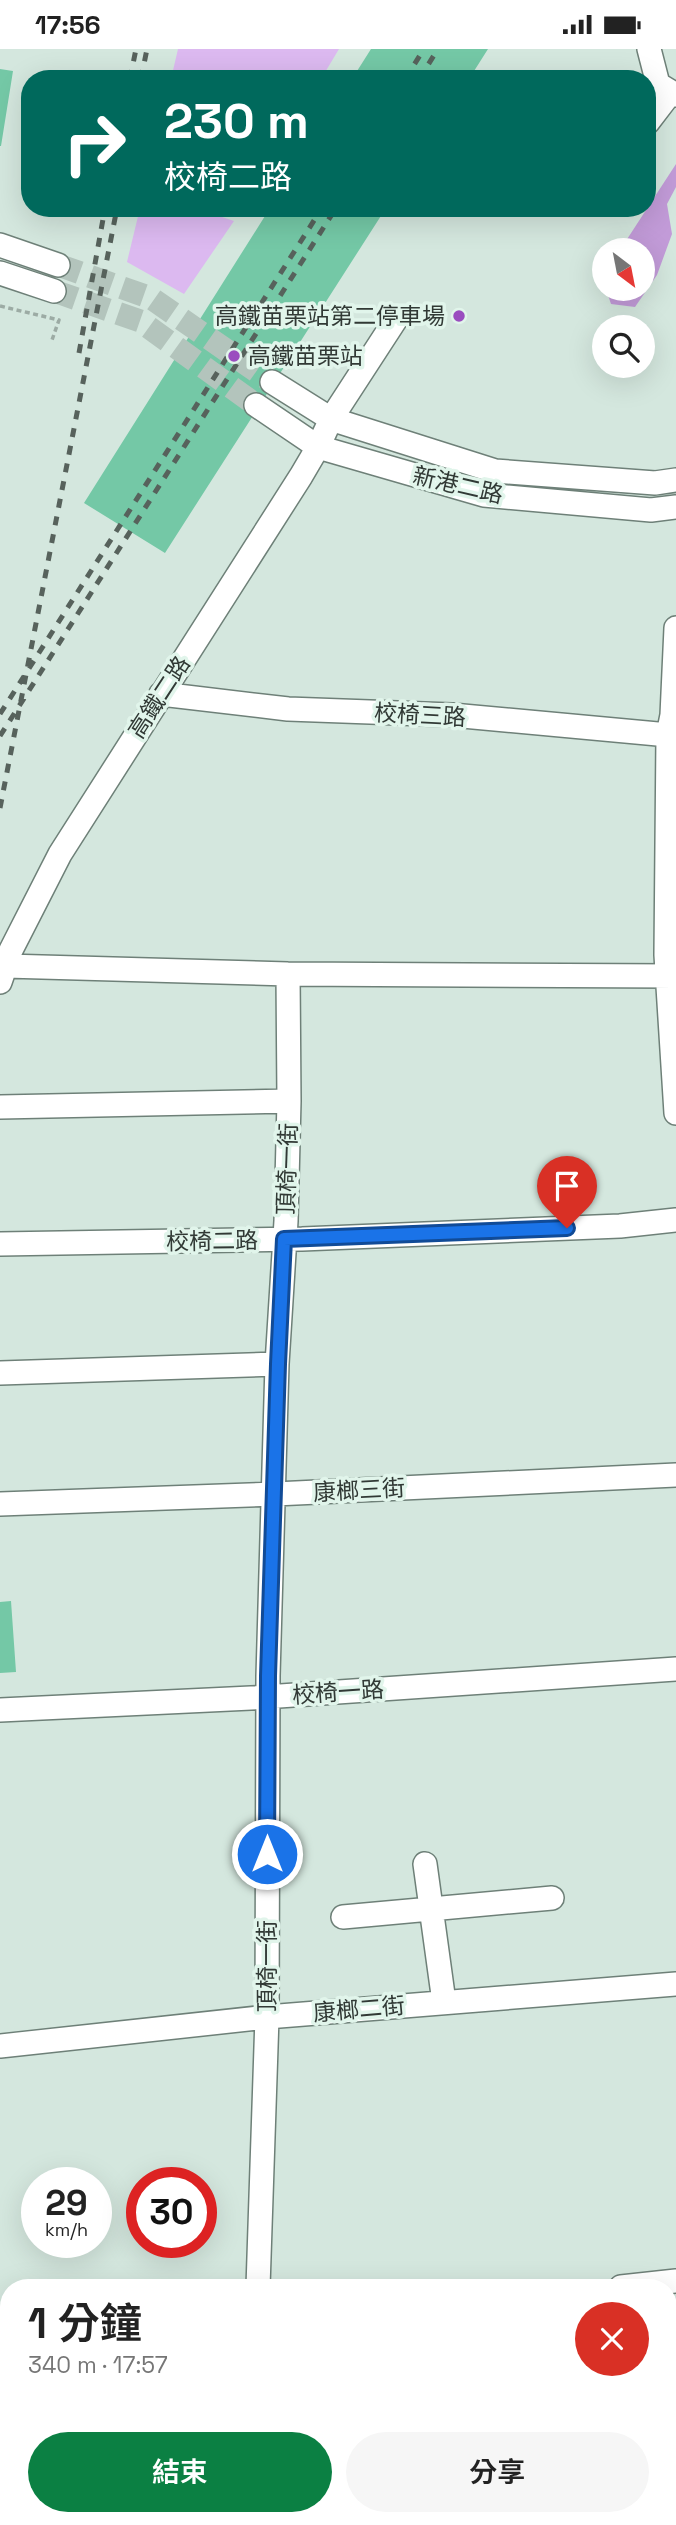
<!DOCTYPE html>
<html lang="zh-TW">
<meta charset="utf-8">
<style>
body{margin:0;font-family:"Space Grotesk","Noto Sans TC",sans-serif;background:#f6f6f6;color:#222;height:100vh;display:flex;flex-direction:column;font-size:26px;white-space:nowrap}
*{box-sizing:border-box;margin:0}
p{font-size:23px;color:#767676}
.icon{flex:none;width:38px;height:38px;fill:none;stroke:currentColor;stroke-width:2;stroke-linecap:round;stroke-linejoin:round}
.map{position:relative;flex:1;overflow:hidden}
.panel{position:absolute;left:0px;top:2230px;width:677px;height:247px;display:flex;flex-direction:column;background:#fff;border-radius:28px 28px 0 0;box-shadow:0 7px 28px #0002}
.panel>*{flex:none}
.top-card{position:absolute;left:21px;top:21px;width:635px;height:147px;border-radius:28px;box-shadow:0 7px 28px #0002;background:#00695c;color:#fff;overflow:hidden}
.needle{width:46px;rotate:148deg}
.tools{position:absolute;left:592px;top:189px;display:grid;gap:14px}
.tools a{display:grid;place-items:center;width:63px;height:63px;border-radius:50%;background:#fff;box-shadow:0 7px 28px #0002;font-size:35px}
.speed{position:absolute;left:21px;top:2118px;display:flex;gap:14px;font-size:35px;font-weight:700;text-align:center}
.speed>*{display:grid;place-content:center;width:91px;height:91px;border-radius:50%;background:#fff;box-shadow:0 7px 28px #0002;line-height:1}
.speed small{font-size:18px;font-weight:400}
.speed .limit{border:10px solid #d22;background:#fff;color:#111}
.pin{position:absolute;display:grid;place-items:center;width:60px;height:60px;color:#fff;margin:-72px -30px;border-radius:50% 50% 50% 0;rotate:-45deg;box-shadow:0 0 7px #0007}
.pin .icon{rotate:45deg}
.me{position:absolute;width:77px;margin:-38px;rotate:0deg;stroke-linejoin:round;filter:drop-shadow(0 0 5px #0008)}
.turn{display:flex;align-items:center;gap:24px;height:147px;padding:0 28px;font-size:32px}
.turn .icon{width:91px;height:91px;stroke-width:2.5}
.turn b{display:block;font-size:49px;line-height:60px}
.round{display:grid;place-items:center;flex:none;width:74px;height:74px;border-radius:37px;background:#f6f6f6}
.head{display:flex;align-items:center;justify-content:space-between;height:119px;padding:0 28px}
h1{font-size:42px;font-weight:600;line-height:52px}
.cta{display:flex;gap:14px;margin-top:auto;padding:14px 28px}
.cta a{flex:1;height:80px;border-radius:42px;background:#0b8043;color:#fff;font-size:28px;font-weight:600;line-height:80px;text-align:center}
.cta a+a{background:#f6f6f6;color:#222}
.status{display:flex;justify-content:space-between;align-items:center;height:49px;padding:0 35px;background:#fff;direction:ltr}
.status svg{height:19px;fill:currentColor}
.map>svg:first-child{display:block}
</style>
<div class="status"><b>17:56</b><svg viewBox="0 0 49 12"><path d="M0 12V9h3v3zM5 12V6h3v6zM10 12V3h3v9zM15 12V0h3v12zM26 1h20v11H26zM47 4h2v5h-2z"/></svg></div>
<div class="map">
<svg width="676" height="2476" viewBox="0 0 676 2476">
<rect width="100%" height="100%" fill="#d4e7de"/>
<path fill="#dcb9f0" d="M178,0H339L321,30H171Z
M140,159H228L222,168L234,172L184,245L127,213Z"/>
<path fill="#c29bd8" d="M676,115V138L667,155L672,185L657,226L635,258L611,255L606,240H642V201H620Z"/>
<path fill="#74c8a6" d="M371,0H488L469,30H352Z
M0,20L13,22L1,97H0Z
M270,159H386L165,504L84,454Z
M11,1552L16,1623L0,1624V1553Z"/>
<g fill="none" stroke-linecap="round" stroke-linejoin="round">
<path stroke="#b3c4bc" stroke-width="23" stroke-dasharray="23 11" stroke-linecap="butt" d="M58,216L151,249L272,333
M54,242L140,272L256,356"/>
<defs>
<path id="minor" d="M649,0L658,35L676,46
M648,73L671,43
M0,196L58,216
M0,224L54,242
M272,333L331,370L495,422L655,434L676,431
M256,356L318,398L484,446L651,461L676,458
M676,579L672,666L668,686L666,906L676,1064
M161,645L288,660L452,666L647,684L668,686L676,694
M6,917L288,925L676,927
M0,933L11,901L60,805L301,427L318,398L331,370L396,270
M0,1058L289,1052
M0,1195L302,1190L620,1177L676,1171
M0,1324L277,1315
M0,1455L275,1445L676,1426
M0,1661L251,1649L676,1620
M425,1815L444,1953
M343,1868L552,1849
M0,1997L267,1968L676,1935
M258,2238L267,1968L268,1627L277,1315L286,1172L289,1052L288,925
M621,2238L676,2232
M0,2316L9,2315
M251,2476V2468"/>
</defs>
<use href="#minor" stroke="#6e8078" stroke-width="26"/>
<path stroke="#9caba4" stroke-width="3.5" stroke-dasharray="5 3.5" stroke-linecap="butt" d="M0,257L59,271L52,291"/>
<use href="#minor" stroke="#fff" stroke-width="23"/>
<path stroke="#57625c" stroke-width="5" stroke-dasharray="9 9" stroke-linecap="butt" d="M130,30L136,0
M141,30L147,0
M405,30L424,0
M419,30L438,0
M79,304L105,159
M0,665L322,159
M0,687L336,159
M0,759L117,159"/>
</g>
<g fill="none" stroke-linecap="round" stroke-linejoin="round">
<defs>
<path id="route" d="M267,1805L268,1627L278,1315L284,1190L567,1179"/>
</defs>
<use href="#route" stroke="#114b97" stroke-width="18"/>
<use href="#route" stroke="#1a73e8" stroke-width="12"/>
</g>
<g fill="#9a4dbf" stroke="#e1f5eb" stroke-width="2.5">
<circle cx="459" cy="267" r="7"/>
<circle cx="234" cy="307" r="7"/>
</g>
<g text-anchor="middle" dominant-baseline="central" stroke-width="7" stroke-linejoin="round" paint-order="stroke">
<g font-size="23" fill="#313935" stroke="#e1f5eb" text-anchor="end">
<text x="445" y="267">高鐵苗栗站第二停車場</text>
<text x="248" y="307" text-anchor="start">高鐵苗栗站</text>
</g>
<g font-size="23" fill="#313935" stroke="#e1f5eb">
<text transform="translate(458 436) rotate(13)">新港二路</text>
<text transform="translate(159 648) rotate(-57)">高鐵二路</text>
<text transform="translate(420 666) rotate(3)">校椅三路</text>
<text transform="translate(287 1120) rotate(-88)">頂椅一街</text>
<text transform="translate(212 1192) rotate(-1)">校椅二路</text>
<text transform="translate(359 1441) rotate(-3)">康榔三街</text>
<text transform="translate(338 1643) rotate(-4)">校椅一路</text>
<text transform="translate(267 1917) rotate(-90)">頂椅一街</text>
<text transform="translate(359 1960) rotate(-5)">康榔二街</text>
</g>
</g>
</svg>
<div class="tools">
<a><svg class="needle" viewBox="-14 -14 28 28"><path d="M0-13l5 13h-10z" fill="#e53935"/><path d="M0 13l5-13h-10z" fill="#767676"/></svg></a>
<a><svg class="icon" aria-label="search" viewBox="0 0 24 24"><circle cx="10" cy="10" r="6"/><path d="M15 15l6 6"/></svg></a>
</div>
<div class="speed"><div>29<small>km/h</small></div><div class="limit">30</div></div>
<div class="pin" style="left:567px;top:1179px;background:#d93025"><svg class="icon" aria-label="arrive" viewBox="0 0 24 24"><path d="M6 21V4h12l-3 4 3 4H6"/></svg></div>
<svg class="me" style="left:267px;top:1805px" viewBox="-20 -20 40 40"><circle r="17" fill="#1a73e8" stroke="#fff" stroke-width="3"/><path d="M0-11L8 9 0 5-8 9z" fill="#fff"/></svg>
<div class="top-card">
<div class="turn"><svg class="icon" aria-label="right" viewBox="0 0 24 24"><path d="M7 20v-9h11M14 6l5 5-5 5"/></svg><div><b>230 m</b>校椅二路</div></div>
</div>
<section class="panel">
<div class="head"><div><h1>1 分鐘</h1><p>340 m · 17:57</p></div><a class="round" style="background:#d93025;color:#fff"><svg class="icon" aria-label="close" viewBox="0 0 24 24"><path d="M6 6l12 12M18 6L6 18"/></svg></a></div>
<div class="cta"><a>結束</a><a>分享</a></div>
</section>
</div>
